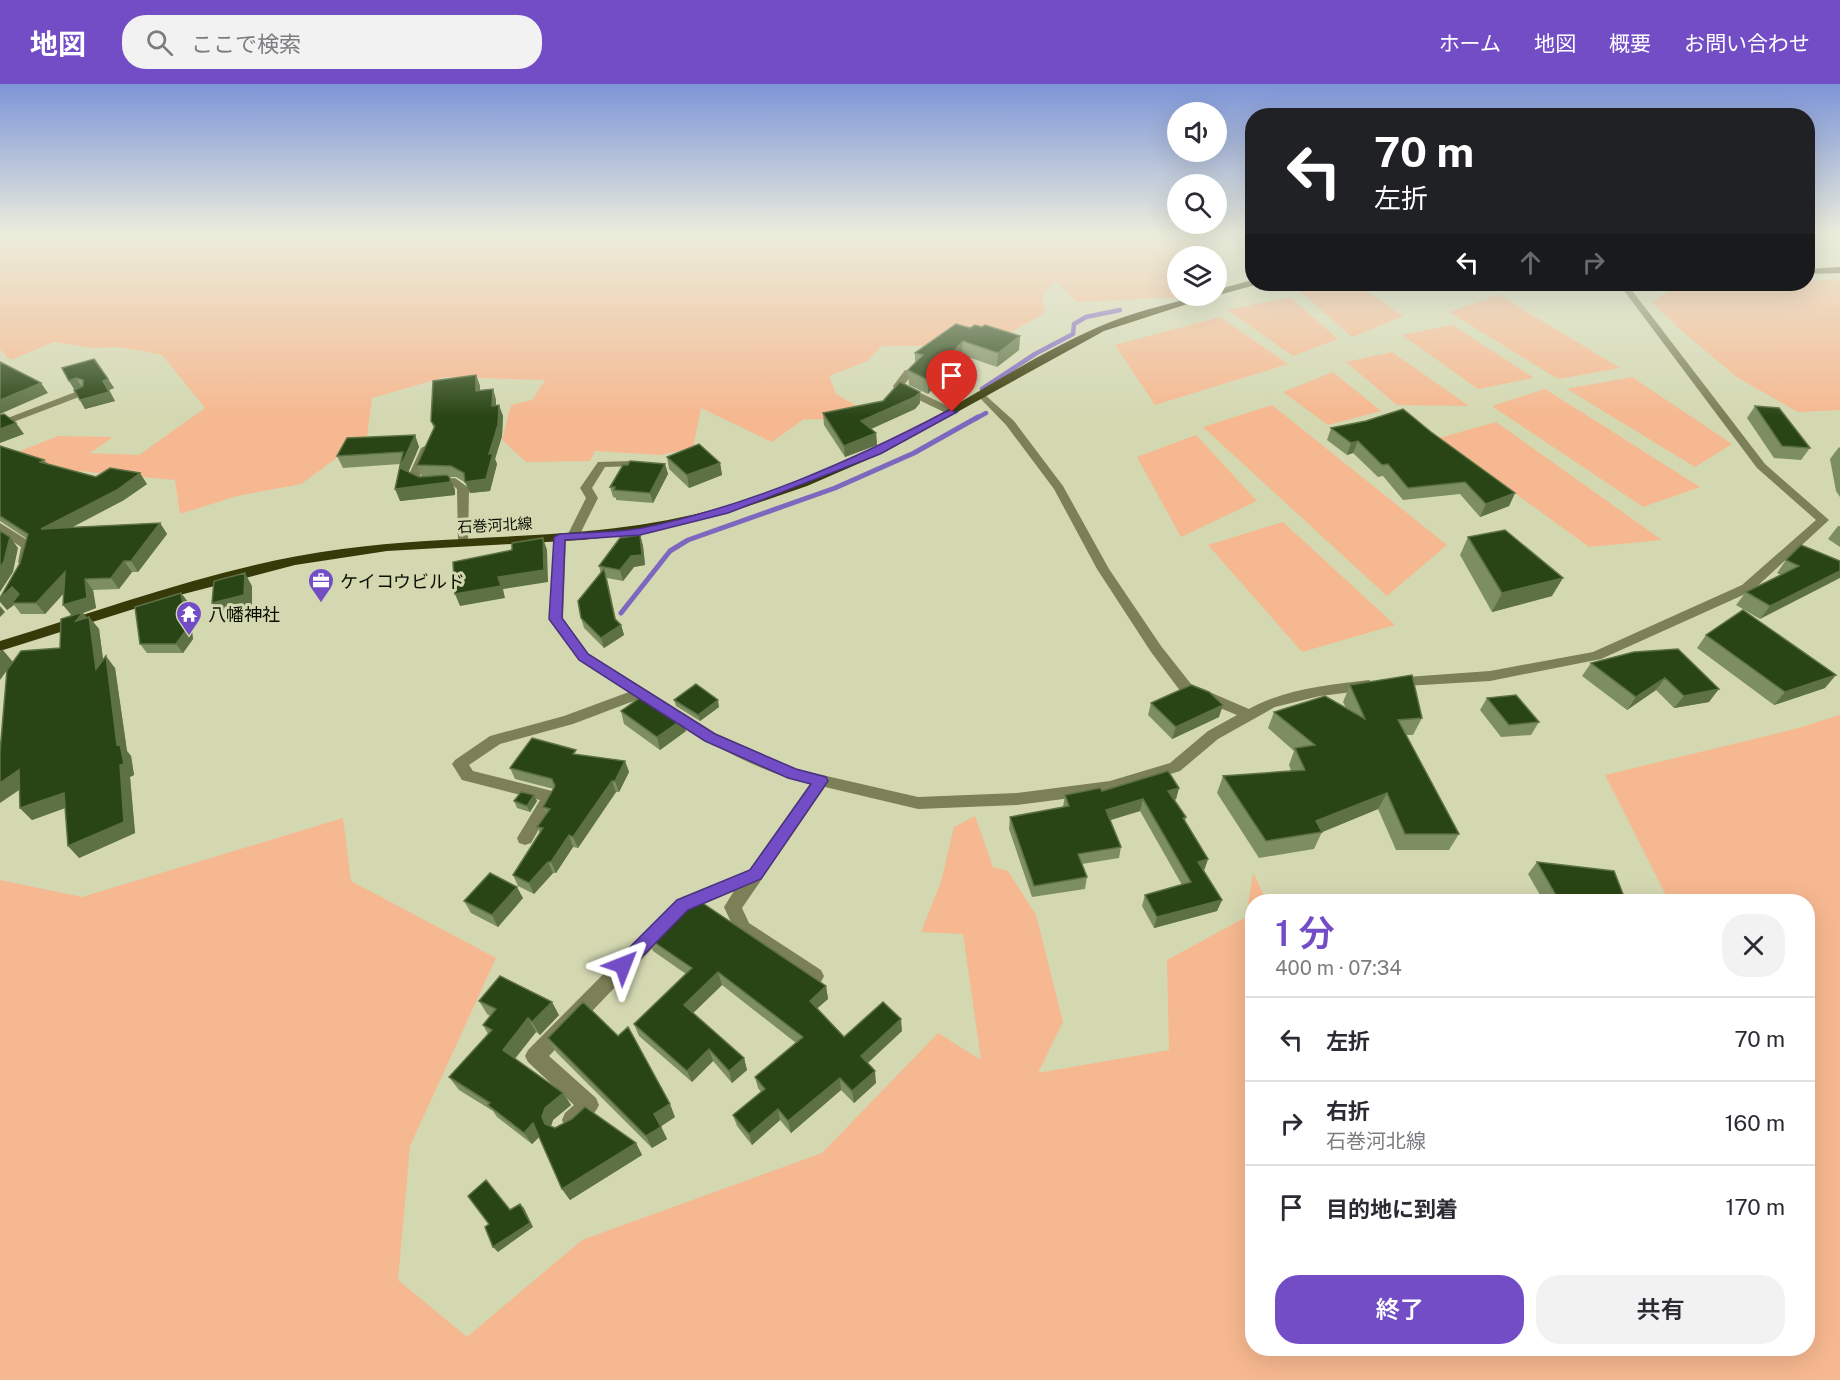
<!DOCTYPE html>
<html lang="ja">
<meta charset="utf-8">
<style>
body{margin:0;font-family:"Public Sans","Noto Sans JP",sans-serif;background:#f2f2f3;color:#2b2b33;height:100vh;display:flex;flex-direction:column;font-size:22px;white-space:nowrap}
*{box-sizing:border-box;margin:0}
p{font-size:20px;color:#7c7c81}
.icon{flex:none;width:33px;height:33px;fill:none;stroke:currentColor;stroke-width:2;stroke-linecap:round;stroke-linejoin:round}
.map{position:relative;flex:1;overflow:hidden}
.side{position:absolute;left:1245px;top:810px;width:570px;height:462px;display:flex;flex-direction:column;background:#fff;border-radius:24px;box-shadow:0 6px 24px #0002}
.side>*{flex:none}
.top-card{position:absolute;left:1245px;top:24px;width:570px;height:183px;border-radius:24px;box-shadow:0 6px 24px #0002;background:#202124;color:#fff;overflow:hidden}
.buttons{position:absolute;left:1167px;top:18px;display:grid;gap:12px}
.buttons a{display:grid;place-items:center;width:60px;height:60px;border-radius:50%;background:#fff;box-shadow:0 6px 24px #0002;font-size:30px}
.pin{position:absolute;display:grid;place-items:center;width:51px;height:51px;color:#fff;margin:-62px -26px;border-radius:50% 50% 50% 0;rotate:-45deg;box-shadow:0 0 6px #0007}
.pin .icon{rotate:45deg}
.me{position:absolute;width:66px;margin:-33px;rotate:45deg;stroke-linejoin:round;filter:drop-shadow(0 0 4px #0008)}
.turn{display:flex;align-items:center;gap:21px;height:126px;padding:0 30px;font-size:27px}
.turn .icon{width:78px;height:78px;stroke-width:2.5}
.turn b{display:block;font-size:42px;line-height:51px}
.lanes{display:flex;align-items:center;height:57px;padding:0 30px;background:#0003;justify-content:center;gap:30px;direction:ltr}
.lanes .off{opacity:.35}
.round{display:grid;place-items:center;flex:none;width:63px;height:63px;border-radius:24px;background:#f2f2f3}
.overview{display:flex;align-items:center;justify-content:space-between;height:102px;padding:0 30px}
h1{font-size:36px;font-weight:600;line-height:45px;color:#734dc6}
.primary-button{display:flex;gap:12px;margin-top:auto;padding:12px 30px}
.primary-button a{flex:1;height:69px;border-radius:24px;background:#734dc6;color:#fff;font-size:24px;font-weight:600;line-height:69px;text-align:center}
.primary-button a+a{background:#f2f2f3;color:#2b2b33}
ul{padding:0;list-style:none}
li{display:flex;align-items:center;gap:18px;height:84px;padding:0 30px;border-top:2px solid #e1e1e2}
li div{flex:1}
li b{display:block;font-size:22px}
li em{font-style:normal}
header{display:flex;align-items:center;gap:36px;box-sizing:border-box;height:84px;padding:0 30px;background:#734dc6;color:#fff}
header strong{font-size:28px}
nav{display:flex;gap:33px;margin-inline-start:auto;font-size:21px}
.search{width:420px;height:54px;background:#f2f2f3;display:flex;align-items:center;gap:15px;box-sizing:border-box;padding:0 21px;border-radius:24px;color:#7c7c81;font-size:22px}
.map>svg:first-child{display:block}
</style>
<header>
<strong>地図</strong>
<div class="search"><svg class="icon" aria-label="search" viewBox="0 0 24 24"><circle cx="10" cy="10" r="6"/><path d="M15 15l6 6"/></svg>ここで検索</div>
<nav><a>ホーム</a><a>地図</a><a>概要</a><a>お問い合わせ</a></nav>
</header>
<div class="map">
<svg width="1840" height="1296" viewBox="0 0 1840 1296">
<rect width="100%" height="100%" fill="#d3d8b1"/>
<path fill="#f6b890" d="M0,150H1193L1195,157L1223,176L1217,186L1216,172H1178V212H1184L1180,213L1077,218L1055,197L1042,212L1045,229L1006,251L937,262H882L867,277L829,292L836,310L862,325L848,336L804,335L772,358L701,324L693,364L661,371L595,367L590,377L526,378L502,356L511,321L532,316L545,296L445,293L372,314L367,352L301,400L237,412L180,430L175,396L67,386L13,370L58,352L113,353L90,369L139,371L205,324L162,271L120,263L91,264L54,258L10,276L0,265Z
M1840,195V326L1798,328L1738,294L1683,248L1652,218L1676,203L1739,200H1808V197Z
M1321,200H1356L1403,232L1352,253L1296,204Z
M1499,211L1620,284L1558,295L1449,228Z
M1290,213L1338,255L1293,272L1227,226Z
M1220,233L1288,280L1155,321L1115,261Z
M1452,241L1534,294L1478,305L1402,251Z
M1392,268L1469,322L1397,321L1346,278Z
M1333,288L1381,327L1328,341L1283,308Z
M1632,293L1732,360L1695,383L1567,305Z
M1545,305L1700,403L1643,423L1492,322Z
M1272,321L1447,461L1387,512L1203,343Z
M1496,338L1662,456L1589,463L1439,354Z
M1196,351L1257,417L1181,453L1137,373Z
M1283,438L1395,541L1302,568L1208,461Z
M1840,631V1296H0V796L82,813L343,734L351,797L496,874L410,1062L398,1196L467,1253L582,1156L822,1069L938,949L981,976L963,850L921,848L941,798L954,743L975,732L993,783L1008,787L1036,831L1063,938L1038,989L1169,966L1167,876L1246,833L1253,789L1267,817L1252,818V1264H1808V818L1669,817L1605,691L1795,645Z"/>
<g fill="none" stroke-linecap="round" stroke-linejoin="round">
<path stroke="#7e67bf" stroke-width="4.5" d="M982,305L1035,270L1073,250L1074,240L1086,233L1120,226
M975,335L986,329"/>
<path stroke="#7e67bf" stroke-width="5" d="M621,529L670,467L688,456L835,404L914,369L978,333"/>
<path stroke="#979b7c" stroke-width="2" stroke-dasharray="4 2" stroke-linecap="butt" d="M1528,200L1612,204"/>
<path fill="#7b8056" fill-rule="evenodd" d="M1619,200H1627L1765,380L1829,436L1752,507L1601,575L1490,597L1388,603L1386,599L1393,594L1490,587L1593,568L1742,501L1816,436L1757,384Z
M905,286L914,288L904,301L956,326V330H948L894,304L893,302Z
M83,305L87,306V310L0,343V337Z
M983,309L1014,337L1063,402L1109,485L1161,562L1191,600L1249,625C1285,605 1328,601 1369,596L1376,601L1369,606L1320,612L1275,623L1218,655L1180,687L1110,709L1017,721L918,725L825,703L742,824L749,839L821,886L824,892L821,898L815,900L809,898L736,849L724,823L734,807L689,826L549,972L596,1014L599,1021C594,1032 583,1042 572,1046L565,1043L562,1036L565,1029L574,1021L528,978L525,972L528,966L677,816L749,786L810,700C748,685 692,649 639,615L573,640L500,660L469,681L473,687L556,708L558,712L531,759L525,761L519,759L517,754L540,716L462,696L452,680L455,676L490,652L564,632L629,608L579,576L549,535L556,451H564L566,454L563,535L589,570L715,649L796,685L918,713L1017,709L1110,697L1170,679L1208,647L1237,631L1181,608L1151,568L1097,485L1054,405L1006,341L978,312Z
M427,361L433,364L419,394L426,396L455,394L469,404L468,461H460L458,458L457,405L452,401L424,403L407,395L421,364Z
M633,377L639,380L637,382L605,383L592,404L598,414L579,452L577,455H569L567,452L586,414L580,404L598,378Z
M0,439L32,459L34,462L28,481H20L18,478L21,463L0,449Z"/>
<path fill="#363908" fill-rule="evenodd" d="M1840,183V189L1808,190V185Z
M1252,196L1255,201L1219,211L1215,212L1216,206Z
M1199,212H1212L1104,247L883,369L807,402L728,429L677,442L630,451L581,456L387,467L295,481L172,513L0,567V557C112,523 226,480 342,465C468,448 596,459 719,424C782,405 844,381 902,351C967,317 1028,274 1096,244C1129,229 1164,221 1199,212Z"/>
</g>
<path fill="#7e8e63" d="M982,243L1020,252L1019,266L997,283L962,271L928,310L909,301L908,286L915,279V269L970,244Z
M62,284L108,295L114,304L109,306L115,317L85,325Z
M476,291L480,302V306L493,305L496,316V322L503,332L502,352L495,375L497,380L490,407L470,409L466,399L456,393H449L455,406V411L400,417V380L343,384L337,372L415,351L419,363L408,388L419,393H422L417,381L434,345L431,337Z
M920,319L915,325L871,345L876,349L877,361L845,373L824,341L823,329Z
M1755,322L1810,364L1801,376L1774,374L1747,334Z
M1331,344L1431,348L1515,409L1509,422L1480,433L1460,410L1403,416L1383,392L1378,393L1353,369L1347,371L1327,356Z
M0,362L44,376L48,380L96,393L147,400L124,416L73,443L160,439L167,450L138,488H132L119,505L93,506L96,524L83,529L87,534L89,533L99,545L103,576L115,584L127,667L131,672L134,691L130,693L135,749L79,774L65,724L32,736L20,724L13,577L60,564L72,532L64,509L45,530H21L14,521L7,526L27,455L0,437Z
M1839,363L1840,364V413L1836,407L1830,375Z
M667,373L720,379L722,391L689,404L669,385Z
M665,380L668,390L653,419L616,416V414L613,413L610,403Z
M1838,442H1840V463L1828,455Z
M640,451L643,462L645,481L634,483L623,497L607,494L616,536L621,541L624,551L604,564L584,544L581,534L601,490L599,482Z
M1468,453L1552,512L1492,528L1460,471Z
M1786,476L1840,477L1760,535L1736,521L1746,508L1781,491L1777,489Z
M181,509L188,518L193,555L183,569H147L140,560Z
M1706,551L1825,604L1774,621L1697,564Z
M1634,568L1709,618L1674,624L1656,606L1627,626L1582,592L1591,579Z
M1350,601L1422,634L1413,651H1406L1459,750L1449,766H1396L1378,725L1322,748L1314,765L1259,774L1217,709L1223,692L1291,687L1289,681L1294,667L1268,644L1274,628L1346,624L1343,618Z
M1487,614L1539,638L1531,651L1501,653L1480,626Z
M674,616L719,623L700,637L676,622Z
M1151,619L1219,633L1172,655L1148,631Z
M621,627L686,647L660,666L624,640Z
M578,671L625,677L629,688L619,708H616L578,764L573,763L556,789H553L534,810L518,802L513,791L540,749L537,743L546,730L543,723L554,705L515,695L510,684Z
M1179,704L1176,715L1175,716L1186,733L1185,737L1208,775L1204,787L1222,816L1217,827L1154,844L1142,822L1145,811L1182,801L1140,727L1110,736L1121,763L1119,774L1082,780L1087,793L1085,805L1032,813L1009,745L1010,733L1063,723L1065,711L1102,707Z
M534,711L537,717L530,728L517,724L514,717Z
M1537,778L1626,818H1544L1528,790Z
M523,814L498,843L471,829L464,817Z
M648,854L826,902L828,915L817,924L844,953L902,947L868,979L876,999L854,1019L841,1006L791,1049L780,1036L752,1061L737,1042L733,1031L761,1008L758,1004L755,993L796,959L722,901L693,929L744,974L747,986L732,999L713,977L692,998L639,952L634,940L686,890L653,867Z
M479,917L559,931L540,951L536,948L515,975L563,1009L571,1021L553,1036L551,1042L555,1044L636,1059L642,1071L570,1116L562,1105L539,1053L532,1060L497,1033L493,1027L459,1006L449,993L488,950L483,941L490,932L487,930Z
M548,954L675,1033L661,1042L667,1055L652,1064L556,968Z"/>
<path fill="#5d7144" d="M1020,252L1019,266L997,283L998,269Z
M963,257L962,271L928,310V296Z
M476,291L480,302V318L476,307Z
M76,294L82,303L75,306L69,297Z
M108,295L114,304L109,306L115,317L85,325L80,316L103,297Z
M41,299L48,309L0,330L2,334L0,335V316Z
M493,305L496,316V333L492,322Z
M920,308V319L915,325L862,349L861,337Z
M499,321L503,332L502,352L495,375L497,380L490,407L470,409L465,398L489,370Z
M16,339L24,350L0,359V345Z
M876,349L877,361L845,373L844,362Z
M415,351L419,363L405,396L400,384Z
M1358,357L1353,369L1347,371L1351,359Z
M720,379L722,391L689,404L687,391Z
M665,380L668,390L653,419L650,409Z
M140,389L147,400L124,416L49,455L41,445Z
M450,394L455,406V411L400,417L395,405Z
M1515,409L1509,422L1480,433L1486,420Z
M160,439L167,450L138,488L131,477Z
M640,451L643,462L645,481L634,483L623,497L620,486Z
M10,453L18,464L13,488L0,508V484Z
M543,454L547,466L548,498L503,505L505,514L460,522L455,510L498,493Z
M124,477L132,488L119,505L111,494Z
M604,485L617,543L621,541L624,551L604,564L601,554L615,535Z
M1840,487V494L1760,535L1770,522Z
M65,488L74,498L45,530L36,519Z
M245,489L252,502V524L221,531L212,519Z
M1563,494L1552,512L1492,528L1502,509Z
M85,495L93,506L96,524L83,529L90,537L89,533L99,545L106,597L96,585L86,549L63,521Z
M12,503L21,514L12,519L14,521L7,526L0,518V514Z
M181,509L188,518L193,555L183,569L176,560Z
M0,522L5,528L0,533Z
M2,565L13,578L0,596V568Z
M106,572L115,584L127,667L131,672L134,691L130,693L135,749L79,774L68,762L117,661Z
M1836,591L1825,604L1774,621L1785,608Z
M1665,594L1656,606L1627,626L1636,613Z
M1719,605L1709,618L1674,624L1684,612Z
M718,616L719,623L700,637L698,631Z
M1223,621L1219,633L1172,655L1176,643Z
M683,635L686,647L660,666L657,653Z
M625,677L629,688L619,708L615,697Z
M19,686L31,698L0,719V699Z
M612,697L616,708L578,764L573,753Z
M1179,704L1176,715L1165,719L1168,707Z
M64,709L76,720L32,736L20,724Z
M1387,709L1378,725L1320,749L1316,737Z
M534,711L537,717L530,728L527,722Z
M1143,715L1140,727L1104,738L1106,726Z
M569,751L573,763L556,789L551,778Z
M1208,775L1204,786L1195,789L1198,778Z
M548,778L553,789L534,810L529,799Z
M517,803L523,814L498,843L492,831Z
M1222,816L1217,827L1154,844L1157,833Z
M718,888L722,901L689,933L684,921Z
M826,902L828,915L812,929L810,917Z
M552,918L559,931L540,951L532,938Z
M528,934L536,948L511,979L503,966Z
M901,935L902,947L862,984L861,972Z
M709,965L713,977L692,998L687,987Z
M744,974L747,986L732,999L729,987Z
M875,987L876,999L854,1019L852,1007Z
M840,994L841,1006L791,1049L788,1037Z
M563,1009L571,1021L553,1036L550,1045L545,1040L542,1033L545,1024Z
M670,1020L675,1033L660,1043L654,1030Z
M778,1025L780,1036L752,1061L749,1050Z
M533,1039L541,1051L532,1060L524,1049Z
M661,1043L667,1055L652,1064L646,1052Z
M636,1059L642,1071L570,1116L562,1105Z
M520,1120L524,1124L533,1143L498,1168L493,1163Z"/>
<path fill="#2a4515" stroke="#5d7144" stroke-width="1.5" d="M956,240L970,244L975,241L982,243L985,241L1020,252L998,269L963,257L928,296L908,286L923,271L915,269Z
M94,275L108,295L103,297L109,308L80,316L74,306L83,302V296L76,294L69,297L62,284Z
M0,278L41,299L0,316Z
M476,291V307L493,305L492,322L499,321L498,341L489,370L493,369L486,395L465,398L464,389L451,382L417,381L435,342L431,337L433,297Z
M900,298L920,308L915,313L861,337L876,349L844,362L823,329L883,317Z
M1755,322L1779,324L1810,364L1782,362Z
M1403,325L1431,348L1515,409L1486,420L1465,398L1408,404L1388,380L1382,381L1358,357L1351,359L1331,344L1366,337Z
M4,330L16,339L0,345V331Z
M415,351L400,384L419,393L447,391L450,394V398L395,405L403,368L337,372L347,354Z
M699,360L720,379L687,391L667,373Z
M0,362L44,376L40,378L96,393L110,384L140,389L117,406L41,445L160,439L131,477H124L111,494L85,495L87,514L63,521L65,488L36,519H12L19,510L12,503L0,514L20,479L28,450L0,432Z
M630,377L665,380L650,409L614,406L615,403H610L623,381H628Z
M1505,446L1563,494L1502,509L1468,453Z
M0,447L10,453L4,477L0,484Z
M640,451L642,471L631,472L620,486L599,482L620,454Z
M543,454L544,486L498,493L501,502L455,510L453,478L512,466V459Z
M1801,461L1840,477V487L1770,522L1746,508L1799,482L1786,476Z
M604,485L615,535L621,541L601,554L581,534L578,517Z
M245,489L244,511L212,519L214,497Z
M181,509L187,545L176,560H140L135,523Z
M1743,526L1836,591L1785,608L1706,551Z
M83,528L76,537L89,533L96,585L106,572L117,661L120,660L124,680L120,681L124,738L68,762L64,709L20,724L19,686L0,699V668L7,586L21,567L60,564L61,535Z
M1678,565L1719,605L1684,612L1665,594L1636,613L1591,579L1634,568Z
M1412,591L1422,634L1398,636L1459,750H1405L1387,709L1316,737L1322,748L1266,757L1223,692L1305,686L1295,664L1315,661L1274,628L1325,612L1365,635L1350,601Z
M696,600L718,616L698,631L674,616Z
M1191,601L1209,608L1223,621L1176,643L1151,619Z
M644,611L683,635L657,653L621,627Z
M1516,611L1539,638L1509,641L1487,614Z
M532,654L576,666L573,670L625,677L615,697H612L573,753L569,751L551,778H548L529,799L513,791L543,744L537,743L550,725L543,723L555,702L552,695L510,684Z
M1168,687L1179,704L1168,707L1186,733L1183,734L1208,775L1198,778L1222,816L1157,833L1145,811L1191,798L1143,715L1106,726L1121,763L1078,770L1087,793L1034,802L1010,733L1069,722L1065,711L1100,704L1102,707Z
M521,708L534,711L527,722L514,717Z
M1537,778L1614,787L1626,818H1560Z
M490,789L517,803L492,831L464,817Z
M692,812L826,902L810,917L844,953L883,918L901,935L861,972L875,987L852,1007L840,994L788,1037L778,1025L749,1050L733,1031L765,1005L755,993L803,953L718,888L684,921L744,974L729,987L709,965L687,987L634,940L692,884L648,854Z
M500,892L552,918L532,938L528,934L503,966L563,1009L545,1024L542,1033L545,1040L555,1044L572,1035L585,1023L636,1059L562,1105L533,1039L524,1049L488,1021L490,1019L449,993L492,946L483,941L496,925L479,917Z
M583,918L618,952L628,943L670,1020L654,1030L661,1043L646,1052L548,954Z
M486,1096L510,1126L520,1120L530,1139L493,1163L485,1143L489,1140L468,1112Z"/>
<linearGradient id="sky" x2="0" y2="1"><stop stop-color="#7d95d8"/><stop offset="0.45" stop-color="#ebeddc"/><stop offset="1" stop-color="#ebeddc" stop-opacity="0"/></linearGradient>
<rect width="1840" height="332" fill="url(#sky)"/>
<path fill="#734dc6" stroke="#4b3281" stroke-width="1.5" d="M949,326L957,328L880,370L728,429L640,451L565,456L562,534L588,570L715,650L796,685L826,693L828,697L761,795L688,826L629,886L623,889L617,886L615,881L617,876L677,816L750,786L811,700L788,694L705,657L579,576L549,535L554,453L560,450C586,448 615,449 642,444C749,422 852,377 949,326Z"/>
<defs>
<symbol id="office-pin" viewBox="-11 -11 22 30"><path d="M0 17L-7.5 6A9.5 9.5 0 1 1 7.5 6Z" fill="#734dc6" stroke="#d3d8b1"/><path d="M-6-3h4V-5.5h4V-3h4V5H-6ZM-1-4.5V-3h2v-1.5ZM-6 0V1H6V0Z" fill="#fff"/></symbol>
<symbol id="temple-pin" viewBox="-11 -11 22 30"><path d="M0 17L-7.5 6A9.5 9.5 0 1 1 7.5 6Z" fill="#734dc6" stroke="#d3d8b1"/><path d="M0-6L5-2H3V0L6.5 2.5H4V6H1.5V3h-3V6H-4V2.5H-6.5L-3 0V-2H-5Z" fill="#fff"/></symbol>
</defs>
<g fill-rule="evenodd">
<use href="#office-pin" x="306" y="482" width="30" height="40"/>
<use href="#temple-pin" x="174" y="515" width="30" height="40"/>
</g>
<g text-anchor="middle" dominant-baseline="central" stroke-width="6" stroke-linejoin="round" paint-order="stroke">
<g font-size="15" fill="#0c0e02" stroke="#d3d8b1">
<text transform="translate(495 441) rotate(-3)">石巻河北線</text>
</g>
<g font-size="18" fill="#0c0e02" stroke="#d3d8b1" text-anchor="start">
<text x="340" y="497">ケイコウビルド</text>
<text x="208" y="530">八幡神社</text>
</g>
</g>
</svg>
<div class="buttons">
<a><svg class="icon" aria-label="sound" viewBox="0 0 24 24"><path d="M4 9h4l5-4v14l-5-4H4zM17 9q2 3 0 6"/></svg></a>
<a><svg class="icon" aria-label="search" viewBox="0 0 24 24"><circle cx="10" cy="10" r="6"/><path d="M15 15l6 6"/></svg></a>
<a><svg class="icon" aria-label="layers" viewBox="0 0 24 24"><path d="M12 4l9 5-9 5-9-5zM3 14l9 5 9-5"/></svg></a>
</div>
<div class="pin" style="left:952px;top:328px;background:#d93025"><svg class="icon" aria-label="arrive" viewBox="0 0 24 24"><path d="M6 21V4h12l-3 4 3 4H6"/></svg></div>
<svg class="me" style="left:623px;top:881px" viewBox="-20 -20 40 40"><path d="M0-17L14 15 0 8-14 15z" fill="#734dc6" stroke="#fff" stroke-width="4"/></svg>
<div class="top-card">
<div class="turn"><svg class="icon" aria-label="left" viewBox="0 0 24 24"><path d="M17 20v-9H6M10 6l-5 5 5 5"/></svg><div><b>70 m</b>左折</div></div>
<div class="lanes"><svg class="icon" aria-label="left" viewBox="0 0 24 24"><path d="M17 20v-9H6M10 6l-5 5 5 5"/></svg><svg class="icon off" aria-label="ahead" viewBox="0 0 24 24"><path d="M12 20V5M6 11l6-6 6 6"/></svg><svg class="icon off" aria-label="right" viewBox="0 0 24 24"><path d="M7 20v-9h11M14 6l5 5-5 5"/></svg></div>
</div>
<section class="side">
<div class="overview"><div><h1>1 分</h1><p>400 m · 07:34</p></div><a class="round"><svg class="icon" aria-label="close" viewBox="0 0 24 24"><path d="M6 6l12 12M18 6L6 18"/></svg></a></div>
<ul>
<li><svg class="icon" aria-label="left" viewBox="0 0 24 24"><path d="M17 20v-9H6M10 6l-5 5 5 5"/></svg><div><b>左折</b></div><em>70 m</em></li>
<li><svg class="icon" aria-label="right" viewBox="0 0 24 24"><path d="M7 20v-9h11M14 6l5 5-5 5"/></svg><div><b>右折</b><p>石巻河北線</p></div><em>160 m</em></li>
<li><svg class="icon" aria-label="arrive" viewBox="0 0 24 24"><path d="M6 21V4h12l-3 4 3 4H6"/></svg><div><b>目的地に到着</b></div><em>170 m</em></li>
</ul>
<div class="primary-button"><a>終了</a><a>共有</a></div>
</section>
</div>
